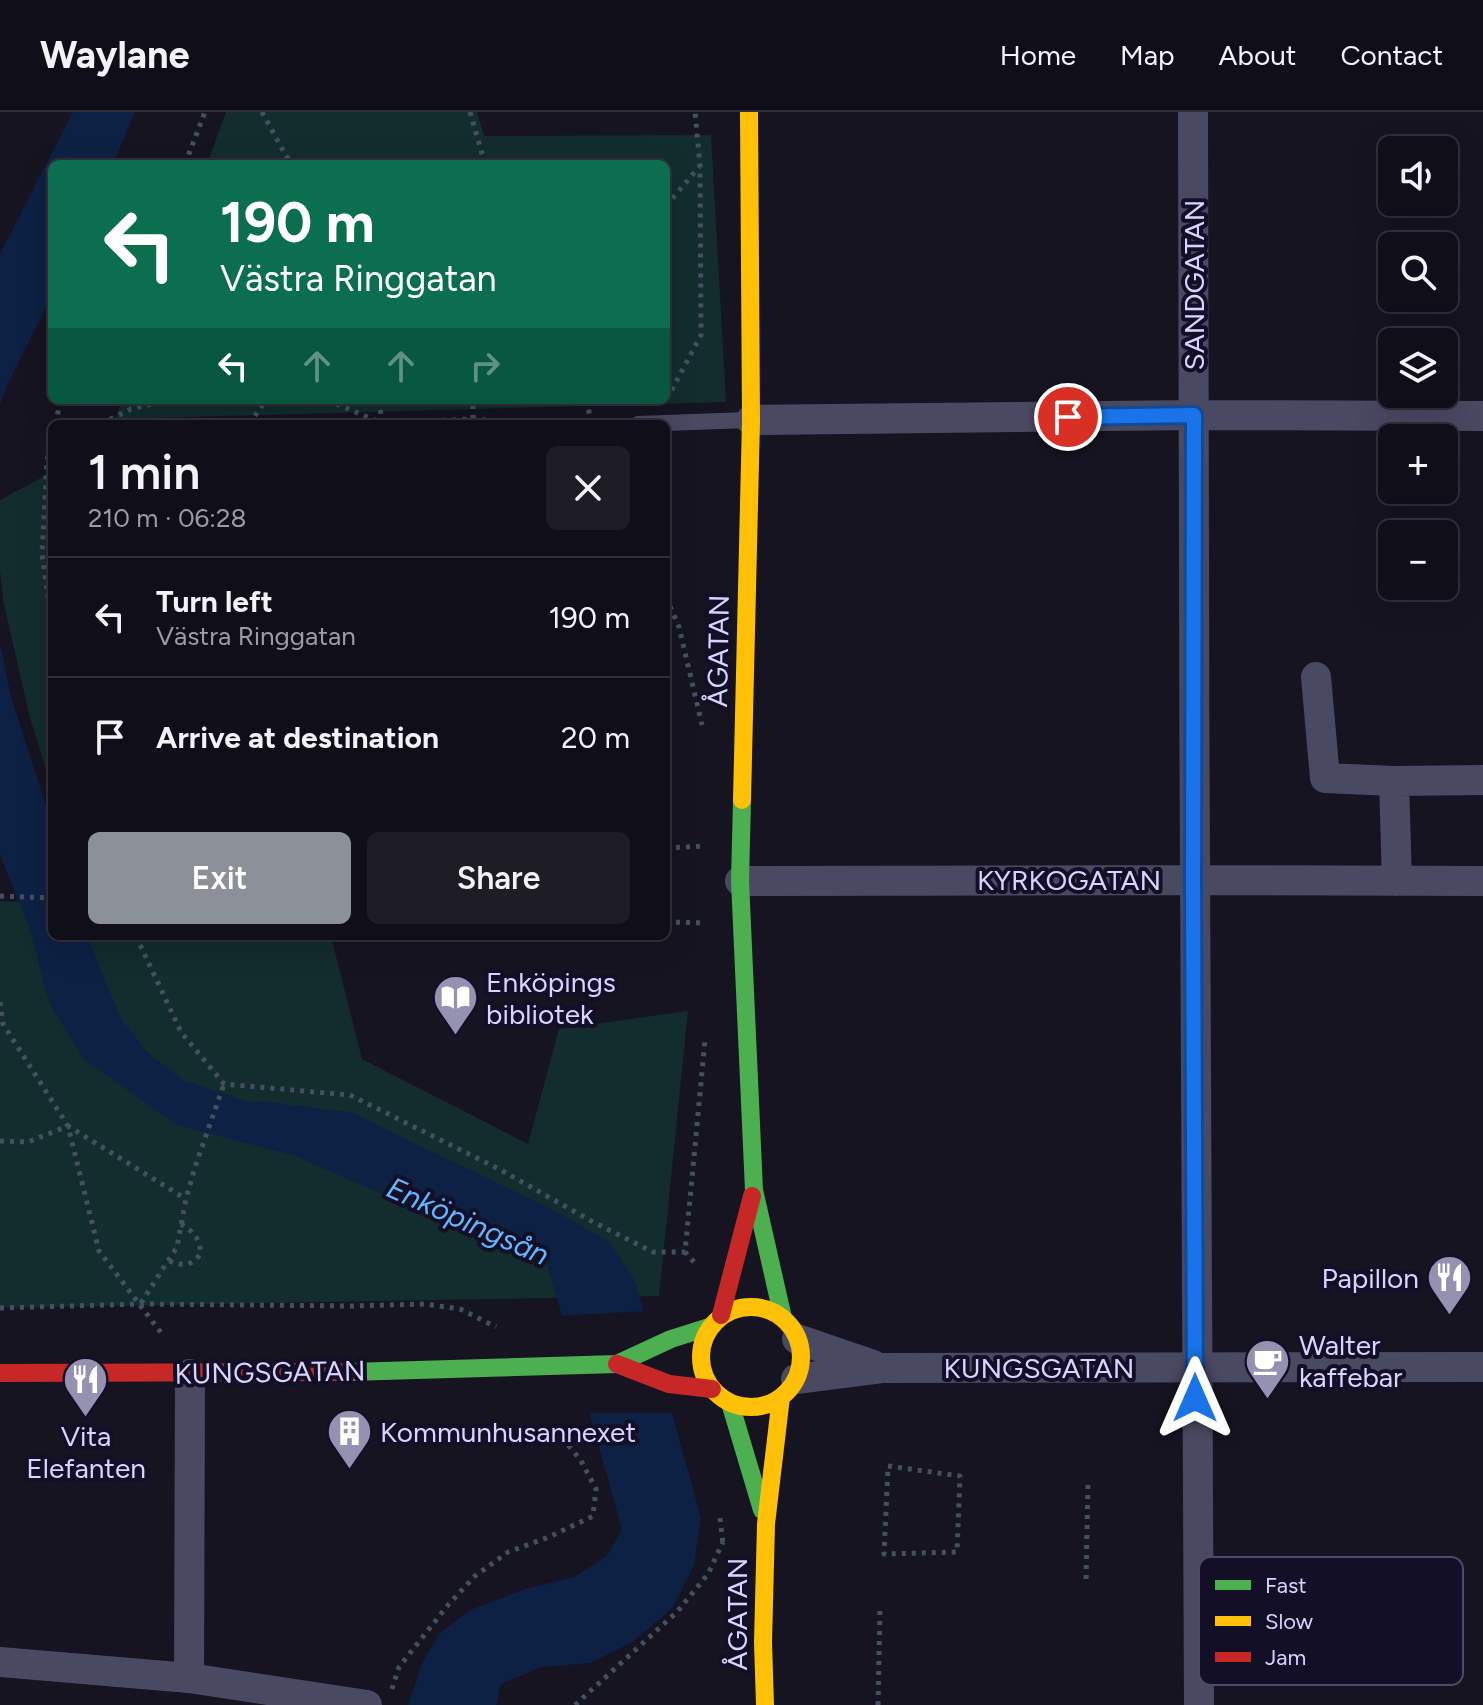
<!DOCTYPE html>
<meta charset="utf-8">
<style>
body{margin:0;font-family:Figtree,sans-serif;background:#1e1d26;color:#f1f3f6;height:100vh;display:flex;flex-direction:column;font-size:30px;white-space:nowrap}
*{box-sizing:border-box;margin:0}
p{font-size:26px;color:#9c9ca2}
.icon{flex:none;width:44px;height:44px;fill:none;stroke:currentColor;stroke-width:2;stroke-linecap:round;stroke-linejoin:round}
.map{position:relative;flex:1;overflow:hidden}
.drawer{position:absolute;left:48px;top:308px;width:622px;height:520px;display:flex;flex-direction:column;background:#100f19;border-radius:12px;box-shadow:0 8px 32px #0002,0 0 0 2px #302f38}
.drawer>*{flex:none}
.banner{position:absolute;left:48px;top:48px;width:622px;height:244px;border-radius:12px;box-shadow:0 8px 32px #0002,0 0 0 2px #302f38;background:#0b6e4f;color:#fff;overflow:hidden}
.fabs{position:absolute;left:1378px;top:24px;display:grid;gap:16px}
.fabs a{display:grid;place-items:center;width:80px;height:80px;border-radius:12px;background:#100f19;box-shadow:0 8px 32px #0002,0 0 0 2px #302f38;font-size:40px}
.pin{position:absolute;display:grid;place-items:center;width:68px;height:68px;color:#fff;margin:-34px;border:4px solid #fff;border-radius:50%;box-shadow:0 2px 8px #0007}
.me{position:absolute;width:88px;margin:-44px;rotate:0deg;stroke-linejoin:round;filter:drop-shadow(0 0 6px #0008)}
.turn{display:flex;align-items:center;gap:28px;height:168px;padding:0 40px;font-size:36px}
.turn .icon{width:104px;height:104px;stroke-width:2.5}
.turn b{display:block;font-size:56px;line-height:68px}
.lanes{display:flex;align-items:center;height:76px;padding:0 40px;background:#0003;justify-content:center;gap:40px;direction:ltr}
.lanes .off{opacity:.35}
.round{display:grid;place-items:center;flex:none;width:84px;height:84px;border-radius:12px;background:#1e1d26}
.head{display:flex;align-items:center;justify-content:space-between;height:136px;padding:0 40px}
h1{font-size:48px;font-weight:600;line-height:60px}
.primary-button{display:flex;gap:16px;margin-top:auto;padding:16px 40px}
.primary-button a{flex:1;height:92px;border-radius:12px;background:#8c9099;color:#fff;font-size:32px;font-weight:600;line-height:92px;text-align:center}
.primary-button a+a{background:#1e1d26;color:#f1f3f6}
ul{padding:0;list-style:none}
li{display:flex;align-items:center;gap:24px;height:120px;padding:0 40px;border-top:2px solid #302f38}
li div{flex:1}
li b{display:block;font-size:30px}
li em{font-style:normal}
header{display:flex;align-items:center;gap:48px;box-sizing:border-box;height:112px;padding:0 40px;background:#100f19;border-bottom:2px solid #302f38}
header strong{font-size:38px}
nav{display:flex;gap:44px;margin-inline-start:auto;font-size:28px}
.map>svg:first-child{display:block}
</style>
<header>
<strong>Waylane</strong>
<nav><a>Home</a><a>Map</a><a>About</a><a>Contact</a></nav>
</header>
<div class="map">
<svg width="1483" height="1593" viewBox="0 0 1483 1593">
<rect width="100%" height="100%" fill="#161421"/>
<path fill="#132c2d" d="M226,0H477L484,24L711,23L726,290L115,307L122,288H666V52H207Z
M52,360V676L30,606L3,488L0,458V388Z
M0,789L52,791V824H331L362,947L528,1032L559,917L688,899L659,1184L0,1196Z"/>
<path fill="#0d2144" d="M73,0H135L113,52H52V183L6,275L0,293V142Z
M0,531L11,585L52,712V824H87L121,907L147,940L184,969L249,990L262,989L354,1001L426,1037L545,1094L609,1130L635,1169L701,1406L694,1453L673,1495L633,1530L590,1551L541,1555L501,1572L496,1593H408L423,1549L440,1521L470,1498L525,1477L574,1465L607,1444L622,1417L547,1151L480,1121L399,1089L293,1043L177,1013L84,947L49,891L30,817L0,743Z"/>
<path fill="#161421" d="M648,1199L675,1301H585L557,1204Z"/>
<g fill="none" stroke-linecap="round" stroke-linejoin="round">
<path stroke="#44505f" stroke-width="5" stroke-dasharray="4 6" stroke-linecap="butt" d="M262,0L286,44L294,52
M470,0L485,52
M185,52L205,0
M666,94L699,55
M667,287L701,223L700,54L695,0
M327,288L382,311L473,307L534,312
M379,288L382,311
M586,288L592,312
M473,307V288
M55,312L61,288
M101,312L131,297L167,288
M249,312L266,288
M52,324L47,349L42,442L52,513
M666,485L679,515L702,613
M666,736L705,734
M0,784L52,786
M666,810L705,811
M136,824L181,920L224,972L350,983L499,1057L593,1110L653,1140H685
M0,890L3,912L68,1014L99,1139L162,1222
M0,1029L28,1030L68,1014L186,1087
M169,1149C184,1154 191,1155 201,1141C199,1126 194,1120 181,1112
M694,1150L685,1140L705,928
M141,1191L177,1135L186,1087L195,1055L224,972
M0,1196L141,1192L350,1194L425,1192L460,1197L496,1215
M888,1354L960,1364L957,1440L884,1442Z
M720,1406L723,1432
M1086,1467L1088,1372
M392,1577L399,1555L448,1493L475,1464L508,1440L549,1425L593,1404L596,1377L580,1347L555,1318
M575,1593L677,1500L708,1462L723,1430
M878,1593L880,1496"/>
<path stroke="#4a4962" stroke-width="16" d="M638,312L748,308"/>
<path stroke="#4a4962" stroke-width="30" d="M1193,0C1196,531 1192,1062 1199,1593
M751,308L1194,303L1483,304
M1316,565L1325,666L1394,669
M740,769L1193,768L1483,769
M1397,769L1394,669L1483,668
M797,1227L873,1253
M796,1267L882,1256L1483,1255
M0,1550L189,1566L367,1593
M189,1566L190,1262"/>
<path stroke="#4caf50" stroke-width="18" d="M742,688L740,769L754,1078L783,1206
M349,1260L617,1252L671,1227L709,1215
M730,1291L762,1398"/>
<path stroke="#ffc107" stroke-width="18" d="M742,688L751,308L749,0
M701 1245a50 50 0 1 1 100 0a50 50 0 1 1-100 0Z
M765,1593L763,1530L766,1412L781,1285"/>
<path stroke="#c62828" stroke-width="18" d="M721,1203L752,1084
M617,1252L669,1272L712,1277
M0,1261L349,1260"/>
</g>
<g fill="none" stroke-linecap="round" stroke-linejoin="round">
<defs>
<path id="route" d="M1068,305L1194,303L1193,768L1195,1286"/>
</defs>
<use href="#route" stroke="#114b97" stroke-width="20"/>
<use href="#route" stroke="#1a73e8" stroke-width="14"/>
</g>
<defs>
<symbol id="library-pin" viewBox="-11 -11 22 30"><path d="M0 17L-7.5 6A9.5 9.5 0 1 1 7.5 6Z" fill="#9591b1" stroke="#130f26"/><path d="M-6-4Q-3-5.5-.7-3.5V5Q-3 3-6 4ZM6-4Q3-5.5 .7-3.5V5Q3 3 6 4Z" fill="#fff"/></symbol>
<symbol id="restaurant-pin" viewBox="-11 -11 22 30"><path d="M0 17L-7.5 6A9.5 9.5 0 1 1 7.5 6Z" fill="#9591b1" stroke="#130f26"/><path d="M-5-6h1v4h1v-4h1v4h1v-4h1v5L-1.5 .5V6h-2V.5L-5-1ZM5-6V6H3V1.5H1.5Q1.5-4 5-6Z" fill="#fff"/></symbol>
<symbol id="cafe-pin" viewBox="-11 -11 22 30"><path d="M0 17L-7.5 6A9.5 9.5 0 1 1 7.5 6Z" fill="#9591b1" stroke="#130f26"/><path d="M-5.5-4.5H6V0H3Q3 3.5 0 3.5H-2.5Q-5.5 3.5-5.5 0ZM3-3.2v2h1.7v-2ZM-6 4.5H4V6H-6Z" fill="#fff"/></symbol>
<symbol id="building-pin" viewBox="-11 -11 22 30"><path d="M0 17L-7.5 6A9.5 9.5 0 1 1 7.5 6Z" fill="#9591b1" stroke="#130f26"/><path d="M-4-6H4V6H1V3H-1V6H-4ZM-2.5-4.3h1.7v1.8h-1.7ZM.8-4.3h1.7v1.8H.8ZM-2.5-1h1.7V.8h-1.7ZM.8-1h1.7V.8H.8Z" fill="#fff"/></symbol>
</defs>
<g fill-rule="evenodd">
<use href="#library-pin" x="430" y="860" width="51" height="69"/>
<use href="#restaurant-pin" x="1424" y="1140" width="51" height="69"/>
<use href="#cafe-pin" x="1242" y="1224" width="51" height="69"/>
<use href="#restaurant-pin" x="60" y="1242" width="51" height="69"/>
<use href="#building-pin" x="324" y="1294" width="51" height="69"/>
</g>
<g text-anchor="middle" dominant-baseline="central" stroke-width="8" stroke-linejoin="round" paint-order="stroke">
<g font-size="28" fill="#d9d4ff" stroke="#130f26">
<text transform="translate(1194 173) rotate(-90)">SANDGATAN</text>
<text transform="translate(718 539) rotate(-89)">ÅGATAN</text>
<text x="1069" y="768">KYRKOGATAN</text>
<text x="1039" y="1256">KUNGSGATAN</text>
<text transform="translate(270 1260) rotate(-1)">KUNGSGATAN</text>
<text transform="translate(737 1502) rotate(-90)">ÅGATAN</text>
</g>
<g font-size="28" fill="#d9d4ff" stroke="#130f26" text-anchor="start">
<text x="486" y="870">Enköpings<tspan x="486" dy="32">bibliotek</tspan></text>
<text x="1419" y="1166" text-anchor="end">Papillon</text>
<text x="1299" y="1233">Walter<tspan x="1299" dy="32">kaffebar</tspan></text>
<text x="380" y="1320">Kommunhusannexet</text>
<text x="86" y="1324" text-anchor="middle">Vita<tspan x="86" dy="32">Elefanten</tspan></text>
</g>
<g font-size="30" font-style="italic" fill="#62b6ff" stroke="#130f26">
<text transform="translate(468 1109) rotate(24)">Enköpingsån</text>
</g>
</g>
<rect x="1199" y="1445" width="264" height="128" rx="12" fill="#130f26" stroke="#4e4a67" stroke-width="2"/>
<rect x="1215" y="1468" width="36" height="10" fill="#4caf50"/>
<rect x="1215" y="1504" width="36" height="10" fill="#ffc107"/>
<rect x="1215" y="1540" width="36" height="10" fill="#c62828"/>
<g font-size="22" fill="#d9d4ff">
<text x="1265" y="1481">Fast</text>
<text x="1265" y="1517">Slow</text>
<text x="1265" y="1553">Jam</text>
</g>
</svg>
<div class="fabs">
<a><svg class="icon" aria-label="sound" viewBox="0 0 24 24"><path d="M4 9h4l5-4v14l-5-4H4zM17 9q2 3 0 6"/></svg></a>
<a><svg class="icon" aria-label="search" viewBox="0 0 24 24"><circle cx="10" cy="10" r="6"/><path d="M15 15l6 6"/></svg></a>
<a><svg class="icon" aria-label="layers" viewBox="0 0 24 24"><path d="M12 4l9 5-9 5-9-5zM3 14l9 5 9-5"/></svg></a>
<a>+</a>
<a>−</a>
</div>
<div class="pin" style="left:1068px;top:305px;background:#d93025"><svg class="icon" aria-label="arrive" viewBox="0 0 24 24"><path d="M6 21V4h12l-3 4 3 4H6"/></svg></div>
<svg class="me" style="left:1195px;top:1286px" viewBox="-20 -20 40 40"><path d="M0-17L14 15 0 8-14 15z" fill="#1a73e8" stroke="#fff" stroke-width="4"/></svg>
<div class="banner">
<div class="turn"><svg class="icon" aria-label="left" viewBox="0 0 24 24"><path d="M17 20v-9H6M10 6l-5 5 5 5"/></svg><div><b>190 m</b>Västra Ringgatan</div></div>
<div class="lanes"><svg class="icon" aria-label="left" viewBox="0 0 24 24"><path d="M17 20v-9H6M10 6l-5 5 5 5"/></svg><svg class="icon off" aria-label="ahead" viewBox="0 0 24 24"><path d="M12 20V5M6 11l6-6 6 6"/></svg><svg class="icon off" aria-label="ahead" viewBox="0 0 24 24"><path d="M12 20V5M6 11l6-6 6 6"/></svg><svg class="icon off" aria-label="right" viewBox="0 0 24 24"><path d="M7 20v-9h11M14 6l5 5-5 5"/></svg></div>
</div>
<section class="drawer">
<div class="head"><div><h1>1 min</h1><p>210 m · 06:28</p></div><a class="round"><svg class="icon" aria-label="close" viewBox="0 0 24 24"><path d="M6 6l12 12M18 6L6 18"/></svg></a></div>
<ul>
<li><svg class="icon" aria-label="left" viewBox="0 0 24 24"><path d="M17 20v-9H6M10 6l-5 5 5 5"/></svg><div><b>Turn left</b><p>Västra Ringgatan</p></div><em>190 m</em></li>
<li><svg class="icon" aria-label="arrive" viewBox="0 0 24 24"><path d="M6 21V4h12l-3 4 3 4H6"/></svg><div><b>Arrive at destination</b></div><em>20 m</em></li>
</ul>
<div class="primary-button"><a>Exit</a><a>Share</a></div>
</section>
</div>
